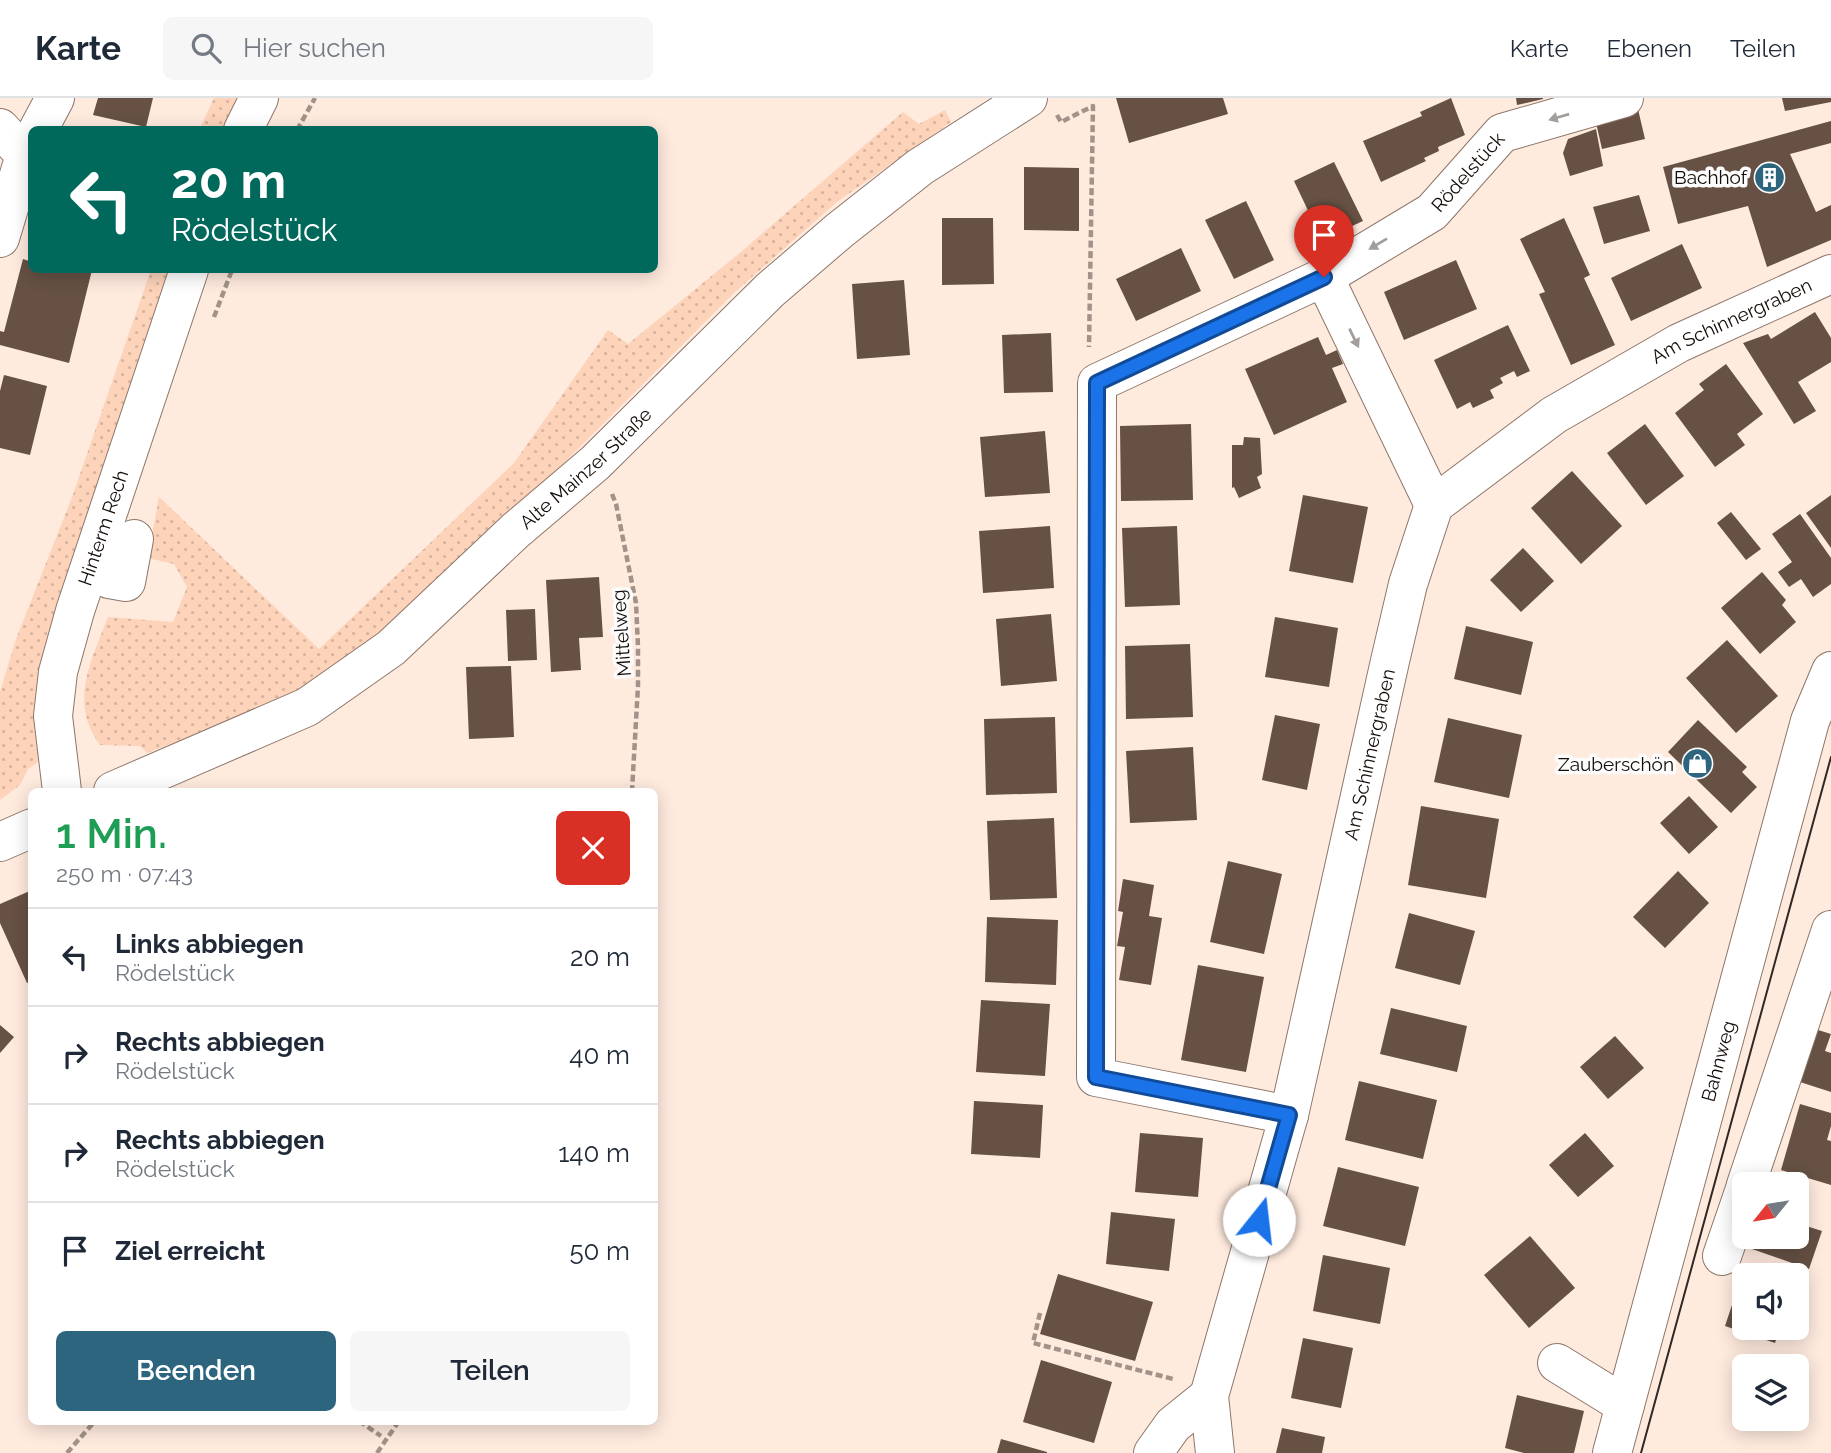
<!DOCTYPE html>
<html lang="de">
<meta charset="utf-8">
<style>
body{margin:0;font-family:Raleway,sans-serif;background:#f6f6f7;color:#1f2937;height:100vh;display:flex;flex-direction:column;font-size:26px;white-space:nowrap}
*{box-sizing:border-box;margin:0}
p{font-size:23px;color:#747a83}
.icon{flex:none;width:38px;height:38px;fill:none;stroke:currentColor;stroke-width:2;stroke-linecap:round;stroke-linejoin:round}
.map{position:relative;flex:1;overflow:hidden}
.side{position:absolute;left:28px;top:690px;width:630px;height:637px;display:flex;flex-direction:column;background:#fff;border-radius:10px;box-shadow:0 4px 18px #0003}
.side>*{flex:none}
.hud{position:absolute;left:28px;top:28px;width:630px;height:147px;border-radius:10px;box-shadow:0 4px 18px #0003;background:#00695c;color:#fff;overflow:hidden}
.needle{width:46px;rotate:240deg}
.controls{position:absolute;left:1732px;top:1074px;display:grid;gap:14px}
.controls a{display:grid;place-items:center;width:77px;height:77px;border-radius:10px;background:#fff;box-shadow:0 4px 18px #0003;font-size:35px}
.pin{position:absolute;display:grid;place-items:center;width:60px;height:60px;color:#fff;margin:-72px -30px;border-radius:50% 50% 50% 0;rotate:-45deg;box-shadow:0 0 7px #0007}
.pin .icon{rotate:45deg}
.me{position:absolute;width:77px;margin:-38px;rotate:16deg;stroke-linejoin:round;filter:drop-shadow(0 0 5px #0008)}
.turn{display:flex;align-items:center;gap:24px;height:147px;padding:0 28px;font-size:32px}
.turn .icon{width:91px;height:91px;stroke-width:2.5}
.turn b{display:block;font-size:49px;line-height:60px}
.round{display:grid;place-items:center;flex:none;width:74px;height:74px;border-radius:10px;background:#f6f6f7}
.head{display:flex;align-items:center;justify-content:space-between;height:119px;padding:0 28px}
h1{font-size:42px;font-weight:600;line-height:52px;color:#1e9e55}
.cta{display:flex;gap:14px;margin-top:auto;padding:14px 28px}
.cta a{flex:1;height:80px;border-radius:10px;background:#2d657f;color:#fff;font-size:28px;font-weight:600;line-height:80px;text-align:center}
.cta a+a{background:#f6f6f7;color:#1f2937}
ul{padding:0;list-style:none}
li{display:flex;align-items:center;gap:21px;height:98px;padding:0 28px;border-top:2px solid #e0e1e3}
li div{flex:1}
li b{display:block;font-size:26px}
li em{font-style:normal}
header{display:flex;align-items:center;gap:42px;box-sizing:border-box;height:98px;padding:0 35px;background:#fff;border-bottom:2px solid #e0e1e3}
header strong{font-size:33px}
nav{display:flex;gap:38px;margin-inline-start:auto;font-size:24px}
.search{width:490px;height:63px;background:#f6f6f7;display:flex;align-items:center;gap:18px;box-sizing:border-box;padding:0 24px;border-radius:10px;color:#747a83;font-size:26px}
.map>svg:first-child{display:block}
</style>
<header>
<strong>Karte</strong>
<div class="search"><svg class="icon" aria-label="search" viewBox="0 0 24 24"><circle cx="10" cy="10" r="6"/><path d="M15 15l6 6"/></svg>Hier suchen</div>
<nav><a>Karte</a><a>Ebenen</a><a>Teilen</a></nav>
</header>
<div class="map">
<svg width="1831" height="1355" viewBox="0 0 1831 1355">
<defs>
<pattern id="grass-dots" width="8" height="8" patternUnits="userSpaceOnUse" patternTransform="scale(1.75)"><rect width="8" height="8" fill="#fdd3ba"/><path d="M2 2h.1M6 6h.1" fill="none" stroke="#d8b49e" stroke-width="1.8" stroke-linecap="round"/></pattern>
</defs>
<rect width="100%" height="100%" fill="#ffeade"/>
<path fill="url(#grass-dots)" d="M214,0H240L225,31L199,32Z
M945,12L951,24L837,104L735,194L552,377L338,572L243,619L147,655L140,648L100,647C68,605 92,561 108,519L173,524L187,489L174,466L148,460L159,399L319,551L514,365L608,232L628,246L741,154L903,14L919,26Z
M151,172H172L44,554L38,664L28,671L20,687L0,702V594L16,541L71,402Z"/>
<path fill="#665144" d="M98,0H153L146,29L93,17Z
M1116,0H1223L1228,16L1129,45Z
M1451,0L1465,37L1438,49L1439,53L1424,60L1426,63L1381,84L1363,43L1422,18L1420,14Z
M1516,0H1543V1L1517,7Z
M1782,0H1831V4L1785,13Z
M1637,7L1645,41L1602,51L1594,16Z
M1831,23V45L1790,56L1816,114L1831,107V142L1767,169L1748,108L1678,126L1663,69Z
M1596,31L1603,68L1570,78L1563,55L1568,41Z
M1334,64L1363,123L1322,142L1294,83Z
M1024,69L1079,70V133L1024,132Z
M1639,97L1650,133L1604,146L1593,109Z
M1246,103L1274,162L1234,181L1205,122Z
M942,120H993L994,186L942,187Z
M1564,120L1590,177L1584,180L1615,247L1571,267L1539,196L1545,194L1520,141Z
M1682,146L1702,190L1631,223L1611,180Z
M1181,150L1201,193L1136,223L1116,181Z
M23,161L32,164V172H92L69,265L0,247V233L4,234Z
M1456,162L1477,211L1404,242L1384,194Z
M904,182L910,257L857,261L852,186Z
M1815,214L1831,240V264L1798,284L1816,313L1794,326L1743,245L1768,236L1771,241Z
M1508,227L1530,273L1517,279L1514,273L1500,280L1503,285L1490,292L1494,300L1473,310L1470,304L1457,311L1434,262Z
M1051,235L1053,294L1004,295L1002,237Z
M1318,239L1326,257L1337,252L1343,266L1332,270L1347,304L1274,337L1245,271Z
M1726,266L1763,316L1737,336L1745,347L1715,369L1675,315L1704,292L1699,286Z
M4,277L47,288L30,357L0,350V293Z
M1191,326L1193,402L1121,403L1120,328Z
M1645,326L1684,378L1646,407L1607,355Z
M1045,333L1050,395L985,399L980,339Z
M1244,339L1260,340L1262,376L1257,379L1261,390L1239,400L1234,389L1232,390V347H1243Z
M1572,373L1622,428L1581,466L1531,410Z
M1303,397L1368,409L1353,485L1289,473Z
M1831,397V450L1806,415Z
M1731,414L1761,451L1746,462L1717,425Z
M1800,416L1831,460V486L1813,499L1801,481L1789,489L1778,474L1792,464L1772,436Z
M1050,428L1054,490L983,495L979,433Z
M1177,428L1180,507L1125,509L1122,430Z
M1523,450L1554,483L1521,514L1490,482Z
M1762,474L1786,502L1782,507L1796,524L1760,556L1721,510Z
M599,479L603,539L579,540L581,572L551,574L546,482Z
M535,511L537,562L508,563L506,512Z
M1051,516L1057,583L1001,588L996,521Z
M1275,519L1338,530L1329,589L1265,579Z
M1466,528L1533,544L1521,597L1454,581Z
M1727,542L1778,598L1736,635L1686,580Z
M1190,546L1193,619L1126,621L1125,548Z
M511,568L514,639L469,641L466,569Z
M1275,617L1320,626L1307,692L1262,682Z
M1055,619L1057,695L986,697L984,621Z
M1448,620L1522,637L1509,700L1434,684Z
M1698,622L1747,669L1742,674L1757,689L1731,715L1668,654Z
M1193,649L1197,722L1130,725L1126,653Z
M1689,698L1718,729L1689,756L1660,725Z
M1421,708L1499,721L1486,800L1408,787Z
M1054,720L1057,800L990,802L987,723Z
M1228,763L1282,776L1264,856L1210,844Z
M1678,773L1709,805L1665,850L1633,819Z
M1123,781L1154,787L1149,818L1162,820L1151,887L1119,882L1125,849L1117,848L1123,814L1118,813Z
M32,792V883L27,885L0,825V806Z
M1409,815L1475,833L1460,887L1395,870Z
M987,819L1058,822L1056,887L985,884Z
M1198,867L1264,879L1246,974L1181,962Z
M981,902L1050,906L1045,978L976,974Z
M1391,910L1467,928L1457,974L1380,956Z
M0,927L14,939L0,955Z
M1818,932L1831,936L1825,953L1831,955V994L1800,984Z
M1615,938L1644,970L1608,1001L1580,969Z
M1359,983L1437,1002L1423,1061L1345,1042Z
M974,1003L1043,1007L1040,1060L971,1056Z
M1800,1006L1831,1015V1028L1827,1042L1831,1043V1087L1781,1072Z
M1140,1035L1203,1040L1198,1099L1135,1094Z
M1585,1035L1614,1068L1578,1099L1549,1067Z
M1338,1069L1419,1089L1405,1148L1323,1128Z
M1797,1107L1806,1110L1800,1126L1822,1133L1809,1171L1752,1151L1756,1139H1797Z
M1111,1114L1175,1121L1169,1173L1106,1166Z
M1530,1138L1575,1190L1529,1230L1484,1177Z
M1323,1157L1390,1170L1380,1226L1313,1213Z
M1058,1176L1153,1204L1135,1263L1040,1236Z
M1741,1180L1745,1182V1230H1780L1775,1245L1725,1228Z
M1303,1240L1353,1250L1341,1310L1291,1300Z
M1041,1262L1112,1284L1094,1345L1023,1324Z
M1517,1297L1584,1313L1574,1355H1524L1505,1350Z
M1282,1330L1325,1339L1322,1355H1276Z
M1001,1341L1047,1354V1355H997Z"/>
<g fill="none" stroke-linecap="round" stroke-linejoin="round">
<defs>
<g id="minor">
<path d="M0,30L25,57L0,140"/>
<path d="M38,32L55,0"/>
<path d="M243,32L259,0"/>
<path d="M1324,179L1434,407"/>
<path d="M89,472L109,481L126,484L134,441"/>
<path id="s1" d="M62,693L53,618L58,574L75,513L189,172"/>
<path id="s2" d="M113,693L307,609L391,550L515,433L595,365L770,192L840,132L920,69L1028,0"/>
<path d="M0,744L32,730"/>
<path id="s3" d="M1289,1017L1096,979L1097,285L1324,179L1432,114L1502,35L1624,0"/>
<path d="M1746,1087L1831,832"/>
<path d="M1722,1158L1745,1091"/>
<path d="M1557,1265L1625,1307"/>
<path d="M1153,1355L1173,1327L1209,1298"/>
<path id="s4" d="M1215,1355L1209,1298L1289,1017L1390,563L1408,486L1434,407L1554,317L1679,245L1831,176"/>
<path id="s5" d="M1612,1355L1810,623L1831,573"/>
</g>
</defs>
<use href="#minor" stroke="#8d7669" stroke-width="40"/>
<path stroke="#a29289" stroke-width="4.5" stroke-dasharray="7 3.5" stroke-linecap="butt" d="M1057,17L1061,24L1093,8L1089,249
M297,32L315,0
M214,219L232,172
M612,396L616,406L636,505L638,549V588L632,693
M1040,1215L1033,1245L1173,1281
M359,1323L381,1338
M67,1355L95,1323
M377,1355L399,1323"/>
<use href="#minor" stroke="#fff" stroke-width="38"/>
<path stroke="#312823" stroke-width="2" d="M1641,1355L1831,659"/>
</g>
<defs><path id="oneway-solid" d="M-6-.8H1V-3.2L6.5 0L1 3.2V.8H-6Z" transform="scale(1.75)"/></defs>
<g fill="#a19e9c">
<use href="#oneway-solid" transform="translate(1559 19) rotate(164)"/>
<use href="#oneway-solid" transform="translate(1378 146) rotate(149)"/>
<use href="#oneway-solid" transform="translate(1354 240) rotate(64)"/>
</g>
<g fill="none" stroke-linecap="round" stroke-linejoin="round">
<defs>
<path id="route" d="M1259,1122L1289,1017L1096,979L1097,285L1324,179"/>
</defs>
<use href="#route" stroke="#114b97" stroke-width="18"/>
<use href="#route" stroke="#1a73e8" stroke-width="12"/>
</g>
<defs>
<symbol id="building-disc" viewBox="-11 -11 22 22"><circle r="9.5" fill="#2d657f" stroke="#fcfcfc"/><path d="M-4-6H4V6H1V3H-1V6H-4ZM-2.5-4.3h1.7v1.8h-1.7ZM.8-4.3h1.7v1.8H.8ZM-2.5-1h1.7V.8h-1.7ZM.8-1h1.7V.8H.8Z" fill="#fff"/></symbol>
<symbol id="shop-disc" viewBox="-11 -11 22 22"><circle r="9.5" fill="#2d657f" stroke="#fcfcfc"/><path d="M-5-2.5h2.3a2.7 3.5 0 0 1 5.4 0H5L5.5 6h-11ZM-1.5-2.5h3a1.5 2.3 0 0 0-3 0Z" fill="#fff"/></symbol>
</defs>
<g fill-rule="evenodd">
<use href="#building-disc" x="1752" y="62" width="35" height="35"/>
<use href="#shop-disc" x="1680" y="648" width="35" height="35"/>
</g>
<g text-anchor="middle" dominant-baseline="central" stroke-width="7" stroke-linejoin="round" paint-order="stroke">
<g font-size="19" fill="#140c08" stroke="#fcfcfc">
<text stroke="none"><textPath href="#s3" startOffset="1321">Rödelstück</textPath></text>
<text stroke="none"><textPath href="#s4" startOffset="1328">Am Schinnergraben</textPath></text>
<text stroke="none"><textPath href="#s2" startOffset="579">Alte Mainzer Straße</textPath></text>
<text stroke="none"><textPath href="#s1" startOffset="271">Hinterm Rech</textPath></text>
<text transform="translate(621 535) rotate(-94)">Mittelweg</text>
<text stroke="none"><textPath href="#s4" startOffset="719">Am Schinnergraben</textPath></text>
<text stroke="none"><textPath href="#s5" startOffset="406">Bahnweg</textPath></text>
</g>
<g font-size="19" fill="#140c08" stroke="#fcfcfc" text-anchor="end">
<text x="1747" y="79">Bachhof</text>
<text x="1674" y="666">Zauberschön</text>
</g>
</g>
</svg>
<div class="controls">
<a><svg class="needle" viewBox="-14 -14 28 28"><path d="M0-13l5 13h-10z" fill="#e53935"/><path d="M0 13l5-13h-10z" fill="#747a83"/></svg></a>
<a><svg class="icon" aria-label="sound" viewBox="0 0 24 24"><path d="M4 9h4l5-4v14l-5-4H4zM17 9q2 3 0 6"/></svg></a>
<a><svg class="icon" aria-label="layers" viewBox="0 0 24 24"><path d="M12 4l9 5-9 5-9-5zM3 14l9 5 9-5"/></svg></a>
</div>
<div class="pin" style="left:1324px;top:179px;background:#d93025"><svg class="icon" aria-label="arrive" viewBox="0 0 24 24"><path d="M6 21V4h12l-3 4 3 4H6"/></svg></div>
<svg class="me" style="left:1259px;top:1122px" viewBox="-20 -20 40 40"><circle r="19" fill="#fff"/><path d="M0-13L10 11 0 6-10 11z" fill="#1a73e8"/></svg>
<div class="hud">
<div class="turn"><svg class="icon" aria-label="left" viewBox="0 0 24 24"><path d="M17 20v-9H6M10 6l-5 5 5 5"/></svg><div><b>20 m</b>Rödelstück</div></div>
</div>
<section class="side">
<div class="head"><div><h1>1 Min.</h1><p>250 m · 07:43</p></div><a class="round" style="background:#d93025;color:#fff"><svg class="icon" aria-label="close" viewBox="0 0 24 24"><path d="M6 6l12 12M18 6L6 18"/></svg></a></div>
<ul>
<li><svg class="icon" aria-label="left" viewBox="0 0 24 24"><path d="M17 20v-9H6M10 6l-5 5 5 5"/></svg><div><b>Links abbiegen</b><p>Rödelstück</p></div><em>20 m</em></li>
<li><svg class="icon" aria-label="right" viewBox="0 0 24 24"><path d="M7 20v-9h11M14 6l5 5-5 5"/></svg><div><b>Rechts abbiegen</b><p>Rödelstück</p></div><em>40 m</em></li>
<li><svg class="icon" aria-label="right" viewBox="0 0 24 24"><path d="M7 20v-9h11M14 6l5 5-5 5"/></svg><div><b>Rechts abbiegen</b><p>Rödelstück</p></div><em>140 m</em></li>
<li><svg class="icon" aria-label="arrive" viewBox="0 0 24 24"><path d="M6 21V4h12l-3 4 3 4H6"/></svg><div><b>Ziel erreicht</b></div><em>50 m</em></li>
</ul>
<div class="cta"><a>Beenden</a><a>Teilen</a></div>
</section>
</div>
